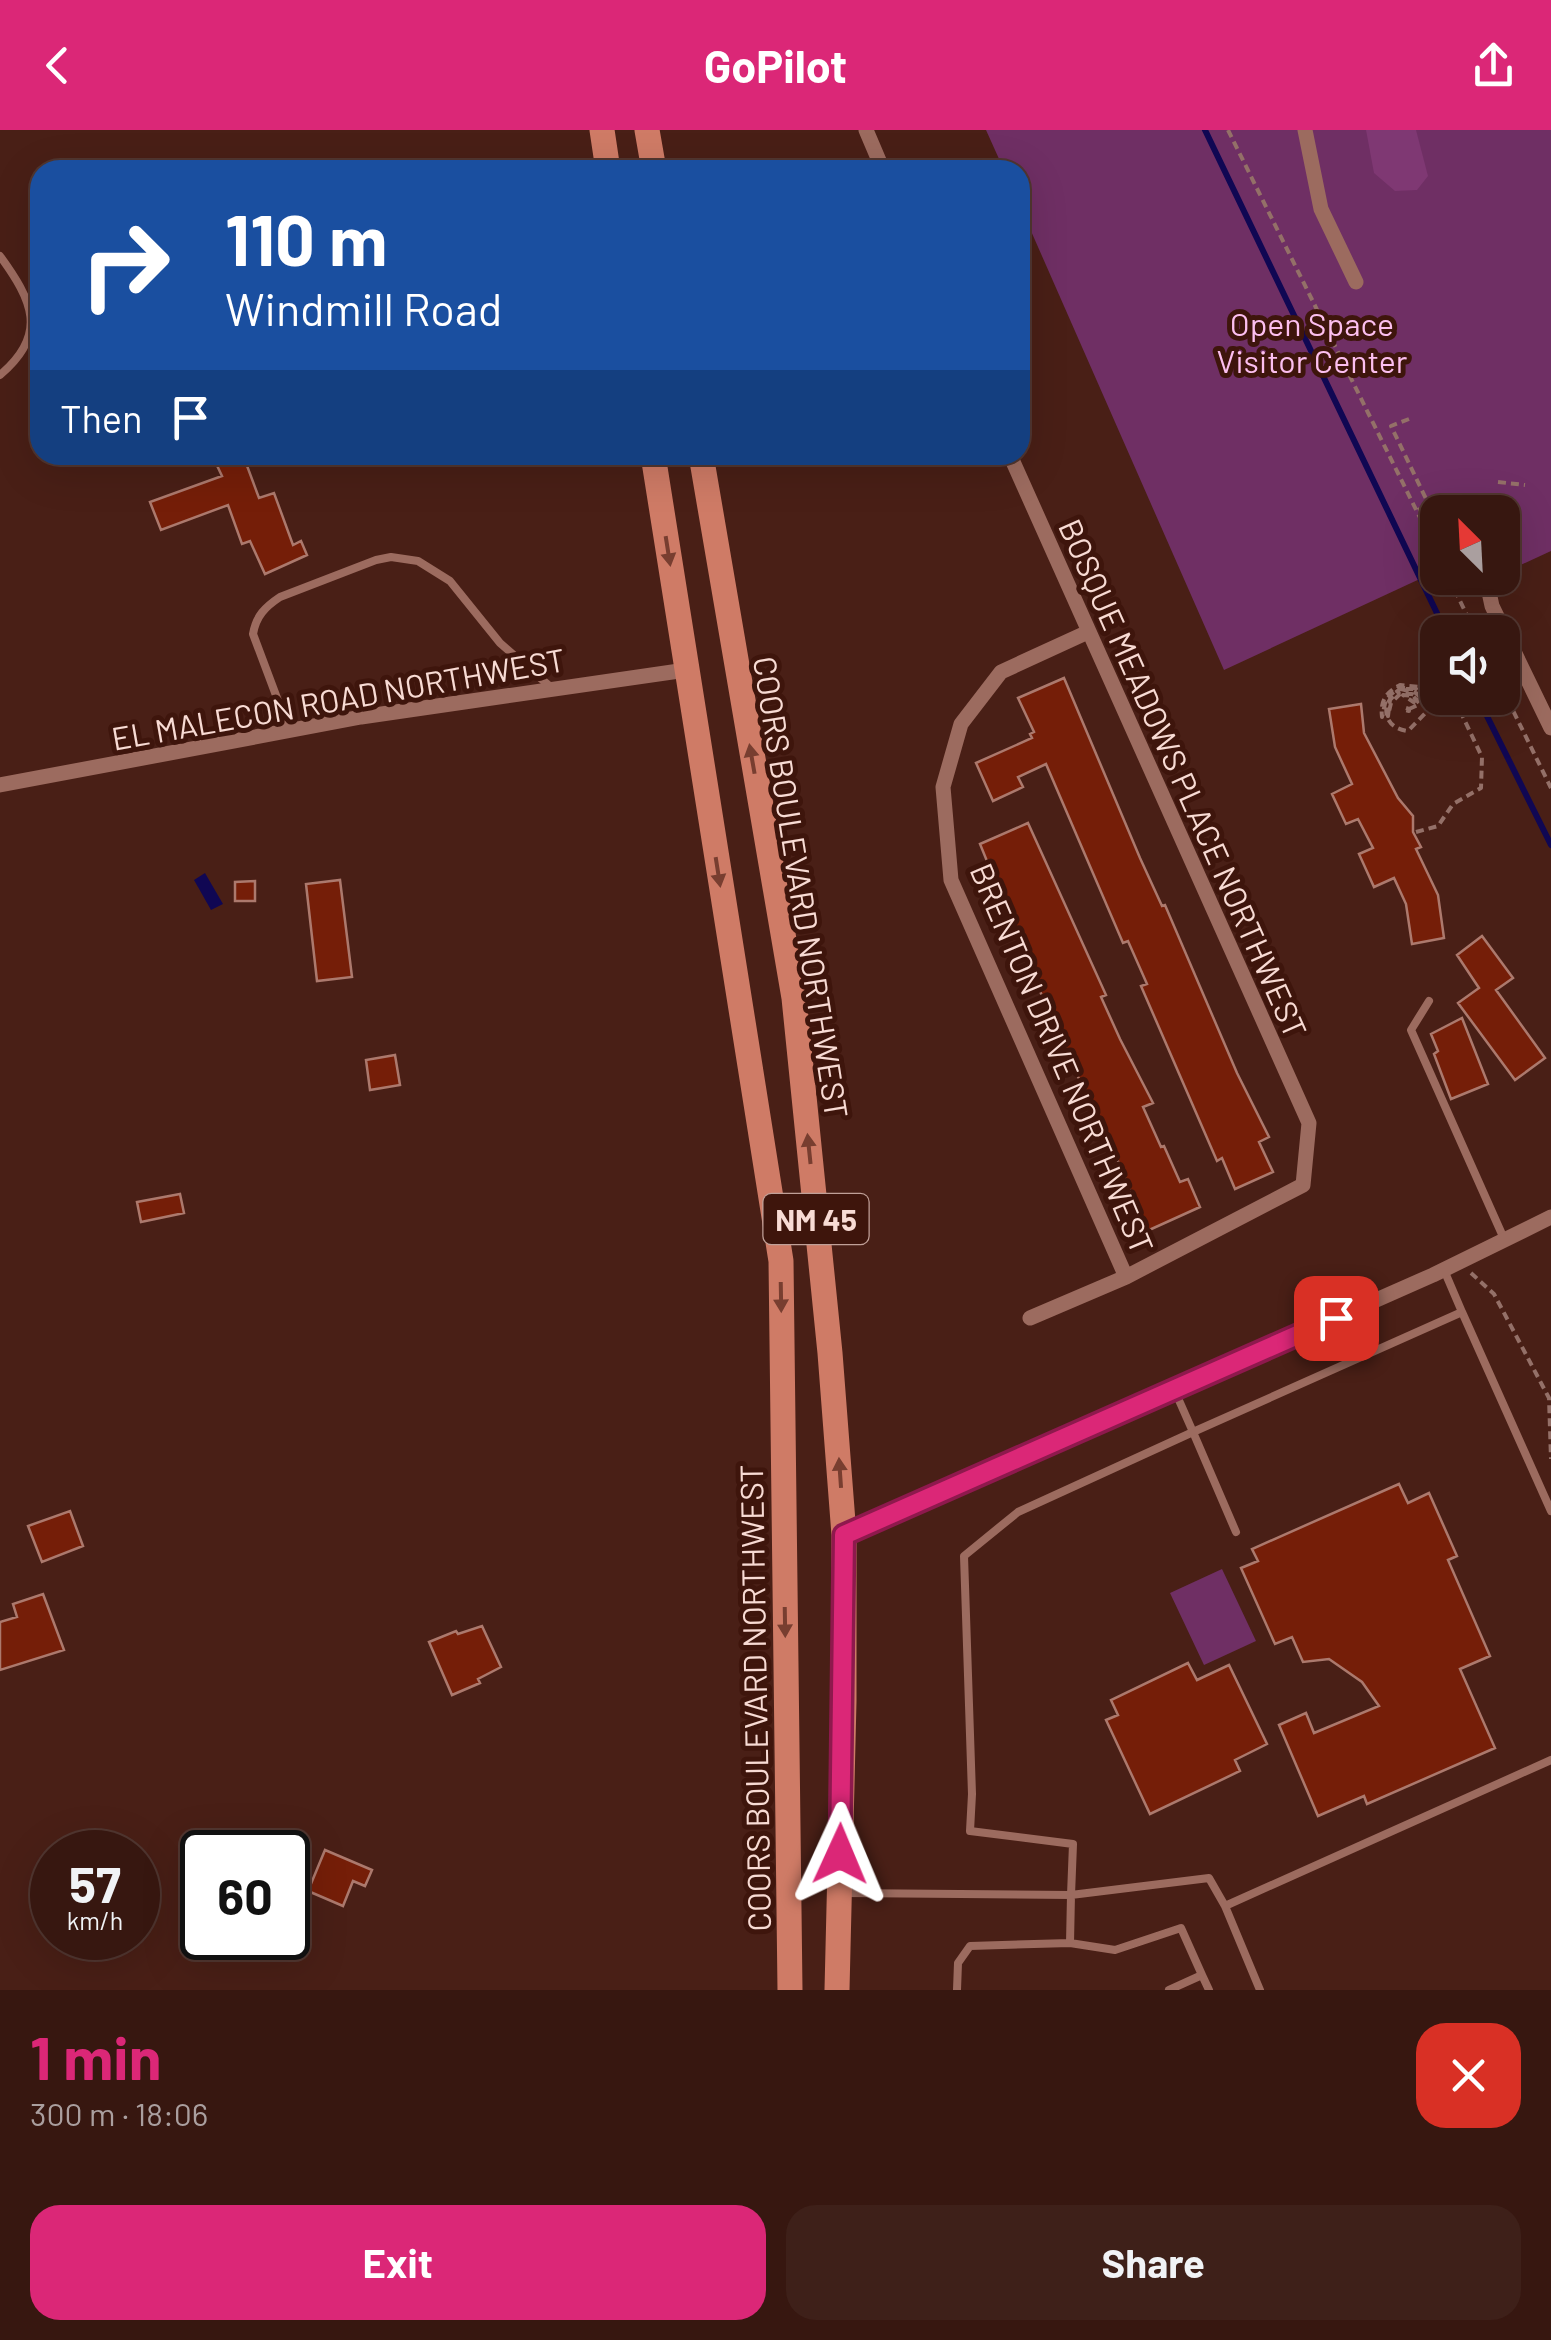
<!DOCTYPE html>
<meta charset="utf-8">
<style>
body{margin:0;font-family:Barlow,sans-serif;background:#3e2019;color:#f1f3f6;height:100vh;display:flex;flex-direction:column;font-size:38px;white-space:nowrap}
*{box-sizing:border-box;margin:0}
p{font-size:32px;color:#aa9f9f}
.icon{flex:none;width:55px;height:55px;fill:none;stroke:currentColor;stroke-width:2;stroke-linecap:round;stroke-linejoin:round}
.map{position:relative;height:1860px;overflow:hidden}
.details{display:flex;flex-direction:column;background:#371710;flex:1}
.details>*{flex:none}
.banner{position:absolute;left:30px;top:30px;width:1000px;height:305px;border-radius:30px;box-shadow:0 10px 40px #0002,0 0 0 2px #513630;background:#1a4fa0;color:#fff;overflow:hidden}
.needle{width:65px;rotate:336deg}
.controls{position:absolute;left:1420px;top:365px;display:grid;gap:20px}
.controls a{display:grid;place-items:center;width:100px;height:100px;border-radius:20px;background:#371710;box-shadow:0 10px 40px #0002,0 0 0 2px #513630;font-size:50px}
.speed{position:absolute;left:30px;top:1700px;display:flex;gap:20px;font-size:50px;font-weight:700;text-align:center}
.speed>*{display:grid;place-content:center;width:130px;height:130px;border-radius:50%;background:#371710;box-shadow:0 10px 40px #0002,0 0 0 2px #513630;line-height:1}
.speed small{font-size:25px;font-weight:400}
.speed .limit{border:5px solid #111;border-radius:15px;background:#fff;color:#111}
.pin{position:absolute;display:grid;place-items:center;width:85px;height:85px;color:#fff;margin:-42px;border-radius:20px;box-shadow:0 5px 15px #0006}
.me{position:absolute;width:110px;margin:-55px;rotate:1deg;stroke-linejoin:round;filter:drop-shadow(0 0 8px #0008)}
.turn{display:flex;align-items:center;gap:35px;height:210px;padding:0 30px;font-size:45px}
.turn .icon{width:130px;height:130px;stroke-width:2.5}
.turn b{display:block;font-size:70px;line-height:85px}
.then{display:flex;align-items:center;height:95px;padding:0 30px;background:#0003;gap:20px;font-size:38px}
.round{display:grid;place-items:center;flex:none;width:105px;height:105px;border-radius:30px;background:#3e2019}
.head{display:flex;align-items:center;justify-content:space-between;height:170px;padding:0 30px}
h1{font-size:60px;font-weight:700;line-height:75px;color:#db2777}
.action{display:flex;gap:20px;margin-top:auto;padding:20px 30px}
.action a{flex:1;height:115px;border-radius:30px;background:#db2777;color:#fff;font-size:40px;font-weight:700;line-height:115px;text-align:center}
.action a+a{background:#3e2019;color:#f1f3f6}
header{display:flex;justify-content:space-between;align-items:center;height:130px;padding:0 30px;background:#db2777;color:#fff;font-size:45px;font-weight:700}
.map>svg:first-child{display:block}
</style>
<header><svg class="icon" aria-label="back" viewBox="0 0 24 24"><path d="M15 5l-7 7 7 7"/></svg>GoPilot<svg class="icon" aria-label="share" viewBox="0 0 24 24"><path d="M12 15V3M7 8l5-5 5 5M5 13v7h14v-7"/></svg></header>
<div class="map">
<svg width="1551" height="1860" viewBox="0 0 1551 1860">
<rect width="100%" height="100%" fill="#491f16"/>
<path fill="#6f2f64" d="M986,0H1551V421L1503,443L1502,382H1438L1437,441L1224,540L1020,76V40H1004Z
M1222,1439L1256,1511L1204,1535L1170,1463Z"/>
<path fill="#7f3873" d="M1366,0H1416L1428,46L1417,60L1395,61L1374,43Z"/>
<path fill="#100753" d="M205,743L223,774L211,780L194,750Z"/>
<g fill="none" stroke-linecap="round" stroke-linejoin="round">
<path stroke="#100753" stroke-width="6" d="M1205,0L1446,502
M1478,568L1551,715"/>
</g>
<path fill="#751e08" stroke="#ac796d" stroke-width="2.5" d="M212,325H243L259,368L274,363L293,415L301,411L307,425L265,444L250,411L242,414L228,375L161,400L150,372L222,346Z
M1064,548L1140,728L1162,776L1165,775L1237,943L1269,1007L1259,1012L1273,1042L1235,1059L1222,1028L1217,1031L1204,1001L1141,856L1147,854L1128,811L1123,813L1046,634L1018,647L1023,657L993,671L976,633L1032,608L1030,604L1034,602L1018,568Z
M1361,574L1364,603L1398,668L1413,686V702L1421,717L1416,719L1438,765L1444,808L1412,814L1406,774L1394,748L1374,757L1359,724L1373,718L1358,689L1346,694L1332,664L1352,654L1335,617L1329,579Z
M1028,693L1106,865L1101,867L1120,909L1153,973L1143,977L1161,1017L1164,1016L1180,1052L1188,1049L1200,1077L1147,1101L1103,995L1100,996L1039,859L980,714Z
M340,750L352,847L317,851L306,754Z
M255,751V771H235V752Z
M1482,806L1513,848L1496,860L1545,928L1515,950L1458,873L1479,858L1457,825Z
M1462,888L1488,954L1451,969L1434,924L1438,921L1431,904Z
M395,925L400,955L370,960L366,930Z
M180,1064L184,1083L141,1092L137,1072Z
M1399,1354L1408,1373L1429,1363L1457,1426L1448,1430L1490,1526L1460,1539L1495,1618L1367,1674L1364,1666L1318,1686L1279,1595L1306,1583L1314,1603L1379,1576L1362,1552L1329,1529L1303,1532L1292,1507L1275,1514L1241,1438L1258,1431L1252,1419Z
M70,1381L83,1416L42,1432L28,1396Z
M43,1464L64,1520L0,1540V1492L17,1487L13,1474Z
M482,1496L501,1537L478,1549L480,1553L452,1565L429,1512L456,1501L458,1504Z
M1188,1533L1197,1550L1229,1535L1267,1614L1235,1630L1240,1641L1150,1684L1106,1590L1118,1585L1111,1570Z
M325,1720L372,1740L365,1756L353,1751L343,1776L308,1761Z"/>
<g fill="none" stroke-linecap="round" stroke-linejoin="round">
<path stroke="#947068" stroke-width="4" stroke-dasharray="8 5" stroke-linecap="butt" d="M1228,0L1438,424
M1409,289L1391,296L1429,375L1418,380
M1498,352L1525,355
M1449,448L1475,502
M1502,558L1551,658
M1406,578L1409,579V581L1405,580Z
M1409,579L1418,575L1403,565L1413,566L1420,574L1430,570L1419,557L1400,555C1386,562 1380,571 1382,587L1386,569L1398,558H1415L1428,569L1413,559H1401L1416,563L1424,571L1412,564H1400L1391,573L1388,586L1390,570L1399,560C1379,574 1383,598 1408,601L1436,572L1445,568
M1416,702L1438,696L1453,674L1481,658L1482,627L1454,568
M1471,1143L1494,1164L1549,1268L1551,1329"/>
<path stroke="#9c6b5f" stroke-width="8" d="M0,126C32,170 49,204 0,245
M289,600L253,504C256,486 265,477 280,467L376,430L391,427L418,431L450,451L500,513L553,559
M1429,871L1411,900L1505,1111
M1462,1182L1551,1381
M1174,1259L1193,1302L1462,1182L1444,1140
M844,1763L1071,1765L1073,1714L970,1701L972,1664L964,1426L1018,1382L1193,1302L1236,1402
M1070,1813L1071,1765L1209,1748L1225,1776
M1202,1845L1209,1860
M957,1860L958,1833L970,1816L1070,1813L1115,1820L1181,1798L1202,1845L1169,1860
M1260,1860L1225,1776L1551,1630"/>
<path stroke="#9c6b5f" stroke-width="15" d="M866,0L883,40
M1305,0L1321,79L1356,152
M1010,325L1309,993L1303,1055L1126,1147L1030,1188
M1486,448L1492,476L1551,598
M1088,502L1001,542L961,594L943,657L951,750L1126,1147
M0,655L361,587L686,540
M844,1405L1433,1145L1551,1087"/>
<path stroke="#cf7b66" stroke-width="25" d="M602,0L608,40
M647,0L654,40
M653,325L781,1131L790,1860
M701,325L794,868L830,1223L844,1405V1571L837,1860"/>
</g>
<defs><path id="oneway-solid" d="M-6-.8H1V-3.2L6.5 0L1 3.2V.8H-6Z" transform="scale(2.5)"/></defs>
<g fill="#783e30">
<use href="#oneway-solid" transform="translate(668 421) rotate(81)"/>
<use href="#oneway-solid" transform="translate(752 629) rotate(-100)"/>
<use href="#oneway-solid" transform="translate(718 742) rotate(81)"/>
<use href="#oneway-solid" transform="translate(809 1019) rotate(-96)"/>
<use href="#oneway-solid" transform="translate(781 1167) rotate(89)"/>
<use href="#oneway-solid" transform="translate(840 1343) rotate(-94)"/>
<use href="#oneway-solid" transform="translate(785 1492) rotate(89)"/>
</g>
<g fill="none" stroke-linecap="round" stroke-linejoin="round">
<defs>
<path id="route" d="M840,1724L844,1405L1336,1188"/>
</defs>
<use href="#route" stroke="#8e194d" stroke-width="25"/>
<use href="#route" stroke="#db2777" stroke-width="18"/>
</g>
<g text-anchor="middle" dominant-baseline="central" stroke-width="10" stroke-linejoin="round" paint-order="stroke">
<rect fill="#3e150c" stroke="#c0a098" stroke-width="2.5" x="763.5" y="1064" width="105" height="50" rx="8"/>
<g font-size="30" font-weight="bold" fill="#f8dbd4">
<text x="816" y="1089">NM 45</text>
</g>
<g font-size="32" fill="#fcbfef" stroke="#3e150c">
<text x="1312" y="193">Open Space<tspan x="1312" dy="37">Visitor Center</tspan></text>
</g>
<g font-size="32" fill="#f8dbd4" stroke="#3e150c">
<text transform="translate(338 568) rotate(-10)">EL MALECON ROAD NORTHWEST</text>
<text transform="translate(1184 648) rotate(66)">BOSQUE MEADOWS PLACE NORTHWEST</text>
<text transform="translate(802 757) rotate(81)">COORS BOULEVARD NORTHWEST</text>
<text transform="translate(1063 928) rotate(67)">BRENTON DRIVE NORTHWEST</text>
<text transform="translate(754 1568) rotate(-91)">COORS BOULEVARD NORTHWEST</text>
</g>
</g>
</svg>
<div class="controls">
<a><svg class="needle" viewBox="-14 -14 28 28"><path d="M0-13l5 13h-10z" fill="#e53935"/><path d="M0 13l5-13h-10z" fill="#aa9f9f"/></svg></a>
<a><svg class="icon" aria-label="sound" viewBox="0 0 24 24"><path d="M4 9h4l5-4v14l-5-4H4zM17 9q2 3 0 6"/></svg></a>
</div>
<div class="speed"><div>57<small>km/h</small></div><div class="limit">60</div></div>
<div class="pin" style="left:1336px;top:1188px;background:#d93025"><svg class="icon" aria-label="arrive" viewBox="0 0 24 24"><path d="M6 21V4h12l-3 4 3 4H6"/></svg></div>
<svg class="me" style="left:840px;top:1724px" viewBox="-20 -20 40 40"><path d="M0-17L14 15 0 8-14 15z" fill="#db2777" stroke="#fff" stroke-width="4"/></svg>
<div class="banner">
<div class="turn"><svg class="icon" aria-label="right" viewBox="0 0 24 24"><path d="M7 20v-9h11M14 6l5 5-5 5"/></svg><div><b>110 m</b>Windmill Road</div></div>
<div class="then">Then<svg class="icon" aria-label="arrive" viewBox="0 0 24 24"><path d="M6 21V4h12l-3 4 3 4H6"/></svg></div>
</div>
</div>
<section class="details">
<div class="head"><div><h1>1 min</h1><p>300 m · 18:06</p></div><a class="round" style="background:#d93025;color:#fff"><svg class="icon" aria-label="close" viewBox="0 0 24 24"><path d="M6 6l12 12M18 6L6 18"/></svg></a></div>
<div class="action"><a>Exit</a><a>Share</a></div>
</section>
